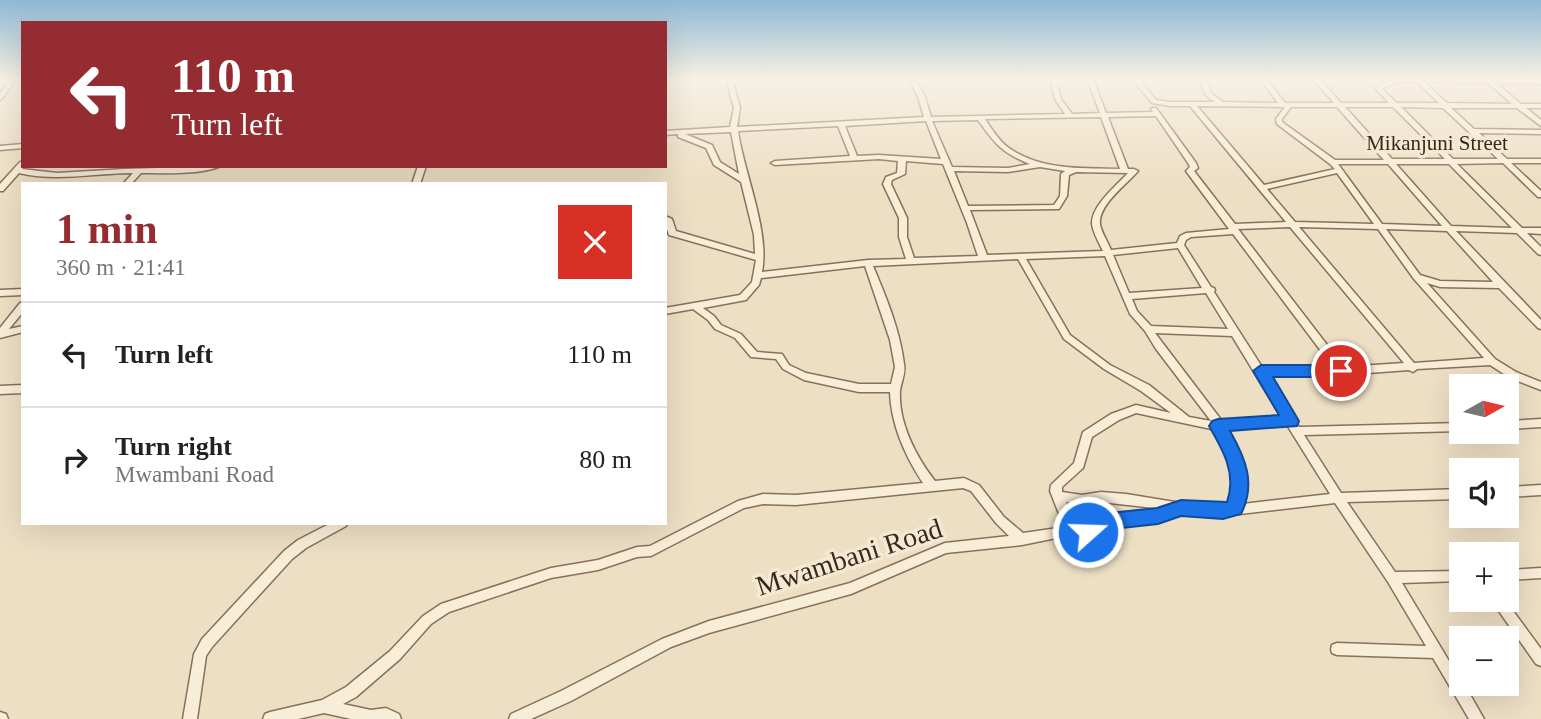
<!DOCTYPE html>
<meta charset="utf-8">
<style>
body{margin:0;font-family:Georgia,serif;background:#f6f6f6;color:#222;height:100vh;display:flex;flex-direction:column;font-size:26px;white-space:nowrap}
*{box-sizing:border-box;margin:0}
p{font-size:23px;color:#767676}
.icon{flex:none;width:38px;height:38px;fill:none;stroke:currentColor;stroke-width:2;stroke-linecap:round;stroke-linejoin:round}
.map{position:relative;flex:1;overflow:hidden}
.drawer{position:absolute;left:21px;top:182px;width:646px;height:343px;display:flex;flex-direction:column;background:#fff;border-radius:0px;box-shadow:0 7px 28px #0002}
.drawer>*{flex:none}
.banner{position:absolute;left:21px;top:21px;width:646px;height:147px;border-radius:0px;box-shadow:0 7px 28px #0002;background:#952c32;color:#fff;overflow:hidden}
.needle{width:46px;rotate:82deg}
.buttons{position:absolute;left:1449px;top:374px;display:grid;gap:14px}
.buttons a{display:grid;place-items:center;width:70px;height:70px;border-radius:0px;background:#fff;box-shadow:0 7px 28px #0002;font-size:35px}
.pin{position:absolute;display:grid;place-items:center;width:60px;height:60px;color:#fff;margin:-30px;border:4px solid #fff;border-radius:50%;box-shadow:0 2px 7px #0007}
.me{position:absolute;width:77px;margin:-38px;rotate:70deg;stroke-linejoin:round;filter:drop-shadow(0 0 5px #0008)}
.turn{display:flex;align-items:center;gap:24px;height:147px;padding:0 35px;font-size:32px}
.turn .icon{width:91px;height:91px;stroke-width:2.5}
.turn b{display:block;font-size:49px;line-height:60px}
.round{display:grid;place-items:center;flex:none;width:74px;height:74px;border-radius:0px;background:#f6f6f6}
.overview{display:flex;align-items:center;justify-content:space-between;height:119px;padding:0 35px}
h1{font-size:42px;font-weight:700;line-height:52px;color:#952c32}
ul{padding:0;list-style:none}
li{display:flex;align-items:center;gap:21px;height:105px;padding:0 35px;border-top:2px solid #e0e0e0}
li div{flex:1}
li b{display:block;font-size:26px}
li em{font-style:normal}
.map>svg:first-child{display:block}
</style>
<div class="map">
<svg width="1541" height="719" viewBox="0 0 1541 719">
<rect width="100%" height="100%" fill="#eddfc4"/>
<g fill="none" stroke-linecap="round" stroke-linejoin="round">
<defs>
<path id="minor" d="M726,79H732L740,108L737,127L924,117L918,97L909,79H915L925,97L931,117L1065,114L1055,99L1050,79H1056L1061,99L1072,114L1100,113L1087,79H1093L1106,113L1153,112L1151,109L1152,108H1156L1196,163L1198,168L1194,171L1235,224L1286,222L1190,106H1170L1152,103L1132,79H1139L1156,100L1170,102H1214L1205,94L1200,79H1206L1211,93L1223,102L1278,103L1260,79H1266L1285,103H1334L1313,79H1320L1341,103H1389L1375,88L1394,79L1541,80V84L1496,83L1521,104H1541V108H1526L1541,120V126L1517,108H1451L1474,129L1541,130V134L1479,133L1507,159H1541V163H1511L1541,191V197H1538L1503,163L1457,164L1522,228H1541V234L1527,233L1541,247V255L1538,254L1517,233L1456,231L1541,320V329L1538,328L1499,288L1440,287L1427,283L1495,359L1516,372L1541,382V390L1510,378L1490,365L1417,369L1413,372L1409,370L1341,375H1266L1299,427L1461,423V431L1304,435L1341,493L1461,489V499L1347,502L1395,572L1461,571V581L1402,583L1461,681V684H1464L1484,719H1469L1433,658L1337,655L1332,653L1331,649L1332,645L1337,643L1426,646L1388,582L1335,503L1223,516L1181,513L1158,521L1111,526L1092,536L1088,537L1084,536L1082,532L1084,528L1109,516L1163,509L1101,502L1082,505L1066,502L1073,519L1066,536L1022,545L946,553L851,594L709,633L671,647L571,701L531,719H509L511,714L561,691L662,639L709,621L850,583L945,543L1009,536L996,523L971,491L963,488L796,505L763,504L744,508L651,556L637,557L598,570L551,578L449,612L431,624L400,659L356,697L343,704L371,710L386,708L399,714L401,719H351L324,713L298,719H263L265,714L270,712L322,700L346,687L390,651L423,616L441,604L551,568L598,560L637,547L650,546L738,501L763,494L796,495L923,483C905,456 891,424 890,392H859L804,380L783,369L776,359L751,357L735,338L715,329L708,320L693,309L665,314V308L740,295L752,282L756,260L669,235L665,223V216L672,219L676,231L755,254L754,235L741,182L714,165L706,148L678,137V134L665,135V131L730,127L734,108ZM1398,82H1417L1439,103H1397L1382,89ZM1424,82L1488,83L1512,104L1447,103ZM1197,106L1285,107L1276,119L1277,124L1330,164L1335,169L1264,185ZM1291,107H1337L1384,160H1335L1282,122V119ZM1345,107H1393L1445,159H1392ZM1401,107L1443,108L1498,159H1453ZM1156,116L1188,163L1190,167L1186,171L1229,229L1186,233L1180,236L1177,243L1111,250C1108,242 1101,232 1100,224C1098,205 1127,184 1138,171L1134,169H1128L1108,117ZM1101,117L1120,169C1082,168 1037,171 1005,145C997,138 991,128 985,119ZM978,120C995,144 1002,153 1030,164L1008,168L952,167L932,121ZM926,121L941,159L879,155L857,156L845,126ZM838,126L850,156L775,161L771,163L775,165L879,159L898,161L897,173L886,177L883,184L899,218V237L906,259L868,260L762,272C770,231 744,174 738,131ZM731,132L739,174L720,162L712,145L685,134ZM906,161L943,164L967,223L978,256L914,258L907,237V218L891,184L892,180L905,174ZM1338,164H1388L1442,226L1382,224ZM1396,164H1449L1512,228L1451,226ZM1040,167L1065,171L1061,174L1060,196L1054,205L968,206L954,171L1008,172ZM1076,172L1128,173C1117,185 1091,206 1092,224C1093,232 1099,243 1103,251L987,255L970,210L1059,209L1067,196L1069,175ZM1337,173L1374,224L1295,222L1267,189ZM1290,227L1404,363L1344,367L1238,229ZM1299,227L1378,229L1414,279L1484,358L1414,363ZM1386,229L1447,231L1493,282L1440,281L1420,275ZM1233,234L1333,367H1262L1214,292L1215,290L1214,288L1211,287L1184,245L1186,240L1191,237ZM1178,248L1202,288L1129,293L1113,255ZM1105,256L1130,314L1145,331L1156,349L1211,421L1189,417L1149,385L1110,365L1070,335L1026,259ZM1018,259L1064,339L1104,369L1141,391L1171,413L1136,405L1111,414L1083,432L1074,463L1051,485L1050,491L1061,519L1058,528L1023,533L1004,517L979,485L964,478L935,481C916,457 898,422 900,391C901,382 906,374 904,364C900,330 886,297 873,266ZM865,266L890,340L895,367L891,384H859L806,373L789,365L782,354L757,352L741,334L721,325L714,316L703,308L746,300L759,285L761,278ZM1206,293L1228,329L1151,326L1137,311L1132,299ZM1155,333L1232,336L1282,418L1222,421ZM1136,413L1216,430C1230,455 1241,477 1231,505L1181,503L1126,494L1101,492L1082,495L1062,492V487L1083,468L1092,437L1119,420ZM1287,425L1330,494L1242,504C1252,477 1240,452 1226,429Z
M9,81L14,82L2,99L0,100V93Z
M23,144V148L0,150V146Z
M20,162H23V166H25L22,169L57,173L125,169L221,166C200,175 164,173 141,173L131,184H123L133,173C94,173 57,182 19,173L3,191H0V184Z
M418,166H426L420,184H412Z
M23,289V295L0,296V290Z
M23,302V312L9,329L23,326V332L0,338V328L20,303Z
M23,385V393L0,394V386Z
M1541,419V427L1507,429V421Z
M1541,485V495L1507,497V487Z
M331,523H348L346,526L306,548L292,559L212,647L206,656L197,719H183L194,654L202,639L284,551L298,540Z
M1541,568V578L1507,580V570Z
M1491,600H1505L1541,649V666L1536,664Z
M0,712L6,714L8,719H0Z"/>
</defs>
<use href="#minor" stroke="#88705b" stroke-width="3"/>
<use href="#minor" fill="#f8edd7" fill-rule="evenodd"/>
</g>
<linearGradient id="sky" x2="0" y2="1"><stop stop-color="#8db9d4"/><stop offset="0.44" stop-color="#f7f1e4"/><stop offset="1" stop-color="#f7f1e4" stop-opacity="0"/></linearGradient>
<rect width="1541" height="180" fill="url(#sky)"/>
<path fill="#1a73e8" stroke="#114b97" stroke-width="2" d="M1261,365H1341L1349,371L1341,377H1273L1299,421L1297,426L1230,431C1246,459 1256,484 1241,514L1223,519L1181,516L1158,524L1112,529L1088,540L1081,538L1079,532L1081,526L1109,513L1157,508L1181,500L1227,502C1237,474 1223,450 1209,426L1212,421L1218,419L1279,415L1253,371Z"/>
<g text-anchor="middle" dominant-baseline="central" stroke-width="7" stroke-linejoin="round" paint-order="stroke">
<g font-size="21" fill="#38291e" stroke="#f5e9d3">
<text x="1437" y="143">Mikanjuni Street</text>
</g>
<g font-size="28" fill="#38291e" stroke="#f5e9d3">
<text transform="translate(849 557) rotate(-18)">Mwambani Road</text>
</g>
</g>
</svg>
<div class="buttons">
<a><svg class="needle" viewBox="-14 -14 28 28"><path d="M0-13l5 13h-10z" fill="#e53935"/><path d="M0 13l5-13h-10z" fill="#767676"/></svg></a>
<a><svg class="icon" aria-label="sound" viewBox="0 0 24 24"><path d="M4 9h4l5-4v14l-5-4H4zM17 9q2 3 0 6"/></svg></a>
<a>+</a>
<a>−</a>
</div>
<div class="pin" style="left:1341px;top:371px;background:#d93025"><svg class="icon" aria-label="arrive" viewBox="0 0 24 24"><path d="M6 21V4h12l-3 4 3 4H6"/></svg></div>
<svg class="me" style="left:1088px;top:532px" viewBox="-20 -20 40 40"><circle r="17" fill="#1a73e8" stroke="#fff" stroke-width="3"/><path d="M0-11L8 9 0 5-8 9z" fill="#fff"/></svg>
<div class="banner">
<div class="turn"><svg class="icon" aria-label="left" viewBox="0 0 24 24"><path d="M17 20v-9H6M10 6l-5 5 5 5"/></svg><div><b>110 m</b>Turn left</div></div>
</div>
<section class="drawer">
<div class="overview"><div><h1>1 min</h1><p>360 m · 21:41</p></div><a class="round" style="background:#d93025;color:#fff"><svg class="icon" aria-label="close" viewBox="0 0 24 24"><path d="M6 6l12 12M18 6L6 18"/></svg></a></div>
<ul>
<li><svg class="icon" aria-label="left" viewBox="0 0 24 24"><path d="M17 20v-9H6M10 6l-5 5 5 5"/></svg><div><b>Turn left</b></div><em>110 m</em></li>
<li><svg class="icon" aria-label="right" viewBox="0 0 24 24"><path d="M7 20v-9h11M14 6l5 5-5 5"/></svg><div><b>Turn right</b><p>Mwambani Road</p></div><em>80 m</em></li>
</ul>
</section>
</div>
